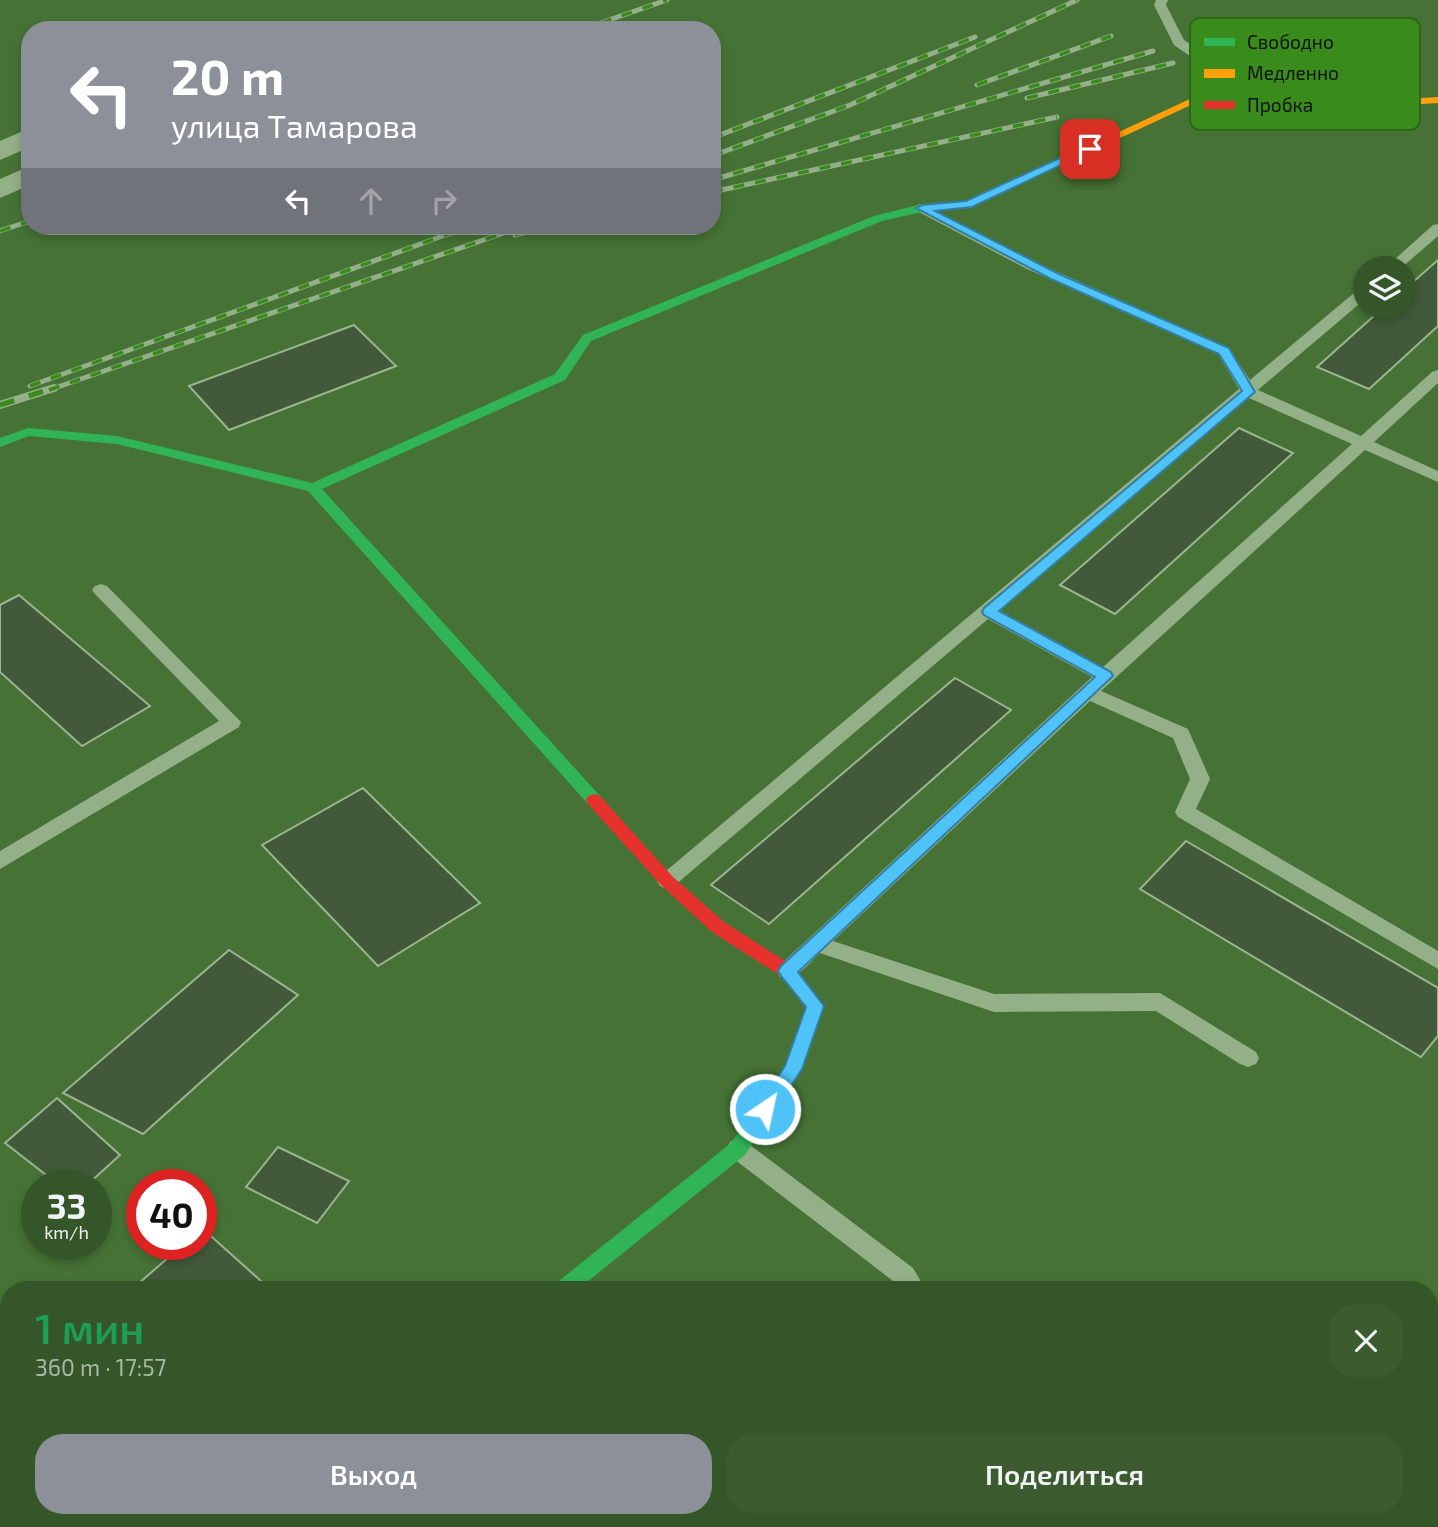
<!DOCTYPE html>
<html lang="ru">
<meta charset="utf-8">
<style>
body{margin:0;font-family:"Exo 2",sans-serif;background:#3c5c30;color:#f1f3f6;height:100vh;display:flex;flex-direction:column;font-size:26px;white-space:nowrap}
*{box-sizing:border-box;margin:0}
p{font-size:23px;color:#a9b7a8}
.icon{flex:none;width:38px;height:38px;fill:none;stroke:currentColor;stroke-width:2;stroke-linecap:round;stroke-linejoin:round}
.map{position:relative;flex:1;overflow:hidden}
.details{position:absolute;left:0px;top:1281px;width:1438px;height:247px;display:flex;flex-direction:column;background:#345628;border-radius:28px 28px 0 0;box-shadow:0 4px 10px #0003}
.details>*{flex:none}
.banner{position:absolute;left:21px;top:21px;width:700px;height:214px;border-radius:28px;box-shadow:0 4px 10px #0003;background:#8c9099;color:#fff;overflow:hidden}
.tools{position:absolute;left:1353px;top:256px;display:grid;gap:14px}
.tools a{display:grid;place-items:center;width:63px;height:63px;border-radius:50%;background:#345628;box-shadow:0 4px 10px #0003;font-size:35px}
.speed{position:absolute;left:21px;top:1169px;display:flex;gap:14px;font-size:35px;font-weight:700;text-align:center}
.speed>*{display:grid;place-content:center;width:91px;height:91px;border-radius:50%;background:#345628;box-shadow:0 4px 10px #0003;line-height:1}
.speed small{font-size:18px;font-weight:400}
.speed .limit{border:10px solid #d22;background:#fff;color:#111}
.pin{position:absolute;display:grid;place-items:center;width:60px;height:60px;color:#fff;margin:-30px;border-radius:14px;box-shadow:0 4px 10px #0006}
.me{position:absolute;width:77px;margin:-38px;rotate:34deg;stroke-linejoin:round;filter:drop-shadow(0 0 5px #0008)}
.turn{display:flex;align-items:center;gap:24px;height:147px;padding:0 35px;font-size:32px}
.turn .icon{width:91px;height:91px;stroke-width:2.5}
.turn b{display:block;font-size:49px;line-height:60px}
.lanes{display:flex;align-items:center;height:66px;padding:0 35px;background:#0003;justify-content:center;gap:35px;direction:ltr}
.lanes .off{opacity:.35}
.round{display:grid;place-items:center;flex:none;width:74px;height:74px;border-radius:28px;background:#3c5c30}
.summary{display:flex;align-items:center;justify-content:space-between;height:119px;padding:0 35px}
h1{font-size:42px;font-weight:600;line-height:52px;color:#1e9e55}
.button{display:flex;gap:14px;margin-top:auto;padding:14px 35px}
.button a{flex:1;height:80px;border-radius:28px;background:#8c9099;color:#fff;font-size:28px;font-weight:600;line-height:80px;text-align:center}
.button a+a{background:#3c5c30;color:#f1f3f6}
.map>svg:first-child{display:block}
</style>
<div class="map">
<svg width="1438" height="1527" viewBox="0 0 1438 1527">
<rect width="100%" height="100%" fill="#467335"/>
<path fill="#425a3a" stroke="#9bb591" stroke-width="2" d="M1438,260V326L1369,389L1317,367L1385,306H1404V290Z
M354,325L396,366L229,430L189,386Z
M1239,428L1293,453L1115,614L1060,585Z
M19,595L150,706L82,746L0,672V605Z
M955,678L1011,710L769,924L711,885Z
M363,788L480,903L378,966L262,845Z
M1186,841L1438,988V1036L1421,1057L1140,889Z
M229,950L298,995L143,1134L63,1093Z
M57,1098L120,1155L87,1185H59L5,1143Z
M278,1147L349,1181L317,1223L246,1187Z
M203,1229L271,1290H131L184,1244H201Z"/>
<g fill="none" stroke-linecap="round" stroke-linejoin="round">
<path fill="#94b089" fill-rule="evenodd" d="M1156,0H1168L1166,5L1184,40L1240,78V84H1230L1174,45L1154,5Z
M922,204L1035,262L1229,348L1250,380L1360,288L1365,286V299L1258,390L1361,436L1432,372L1438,370V383L1374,442L1438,471V482L1365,450L1101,691L1188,729L1210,779L1196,809L1438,951V969L1178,817L1175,812L1190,779L1173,738L1090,701L833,941L994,994L1160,993L1256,1052L1259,1058L1256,1064L1248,1067L1240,1064L1156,1011L994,1012L820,953C809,963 796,982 780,977L776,971L780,965L1092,677L988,619L674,886L667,889L660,886L657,881L660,876L1239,389L1218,354L1025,268L917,211V205ZM1249,398L1352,444L1103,667L999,610Z
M1438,224V236L1401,268H1385L1433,225Z
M101,584L107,586L241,722L239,727L0,869V851L219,721L95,594L92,590L95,586Z
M738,1139L746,1142L913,1268L926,1290H901L897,1284L730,1156L727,1149L730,1142Z
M17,1519H69L66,1527H14Z
M999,1519H1025L1028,1527H1002Z"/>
<path fill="#94b089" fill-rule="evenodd" d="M30,128V147L0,160V141Z
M30,166V185L0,198V179Z
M89,1519H143L140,1527H86Z"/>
<path fill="#30b455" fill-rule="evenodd" d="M1013,181L1017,182V186L972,207L922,212L882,221L591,341L565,380L322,489L600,796L602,800L600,804H588L308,491L117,444L29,436L0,447V438L28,428L117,436L312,483L555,374L583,335L874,216L922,204L966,202Z
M815,999L821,1001L824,1006L799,1074L745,1155L577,1290H552L555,1284L731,1143L785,1066L806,1006L809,1001Z"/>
<path fill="#ff9f0a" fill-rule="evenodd" d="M1235,78L1391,100L1438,97V103L1391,106L1236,84L1017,186L1007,184Z"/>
<path fill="#e5322d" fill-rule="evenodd" d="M594,794L600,796L673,877L724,922L793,966L821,1001L824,1006L821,1011L815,1013L809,1011L781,976L712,932L661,885L588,804L586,800L588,796Z"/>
<defs>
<path id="rail-far1" d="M580,30L667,0
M977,85L1111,36
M1027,98L1173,63
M712,138L975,37
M712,156L850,105L1077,0
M712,180L1153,51
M712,192L1057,117
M0,231L30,221
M515,235L549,226
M30,386L470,226
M49,390L524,226"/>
<path id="rail" d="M0,405L54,388"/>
</defs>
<use href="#rail-far1" stroke="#95af8a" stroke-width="5"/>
<use href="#rail" stroke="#95af8a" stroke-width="8"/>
<use href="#rail-far1" stroke="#398c1c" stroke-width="3.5" stroke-dasharray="11" stroke-linecap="butt"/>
<use href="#rail" stroke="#398c1c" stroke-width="5" stroke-dasharray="15" stroke-linecap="butt"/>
</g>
<path fill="#4fc3f7" stroke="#337fa1" stroke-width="2" d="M1086,146L1095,149L972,207L935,211L1059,274L1229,348L1255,392L999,611L1111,672L1113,676L798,972L824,1006L802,1069L772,1115L765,1117L759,1115L756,1109L785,1066L806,1007L781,976L778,971L781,966L1095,677L984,615L982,612L984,608L1242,391L1219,354L1051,279L916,208L922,205L966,201Z"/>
<rect x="1190" y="18" width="230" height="112" rx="10" fill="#398c1c" stroke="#2d6719" stroke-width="2"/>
<rect x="1204" y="38" width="31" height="8" fill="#30b455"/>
<rect x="1204" y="69" width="31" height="9" fill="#ff9f0a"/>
<rect x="1204" y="101" width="31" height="8" fill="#e5322d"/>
<g font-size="19" fill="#111">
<text x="1247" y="49">Свободно</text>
<text x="1247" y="80">Медленно</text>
<text x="1247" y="112">Пробка</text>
</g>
</svg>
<div class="tools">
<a><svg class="icon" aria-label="layers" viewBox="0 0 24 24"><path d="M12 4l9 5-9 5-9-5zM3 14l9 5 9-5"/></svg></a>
</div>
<div class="speed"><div>33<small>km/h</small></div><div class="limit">40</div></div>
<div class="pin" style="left:1090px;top:149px;background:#d93025"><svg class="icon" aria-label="arrive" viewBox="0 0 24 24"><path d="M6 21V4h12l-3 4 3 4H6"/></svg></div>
<svg class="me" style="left:765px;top:1109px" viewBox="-20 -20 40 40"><circle r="17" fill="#4fc3f7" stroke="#fff" stroke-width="3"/><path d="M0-11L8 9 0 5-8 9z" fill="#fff"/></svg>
<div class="banner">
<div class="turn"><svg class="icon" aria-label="left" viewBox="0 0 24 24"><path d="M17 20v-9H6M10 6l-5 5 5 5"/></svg><div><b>20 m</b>улица Тамарова</div></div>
<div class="lanes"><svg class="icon" aria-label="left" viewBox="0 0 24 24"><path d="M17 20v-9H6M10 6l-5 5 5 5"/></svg><svg class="icon off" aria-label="ahead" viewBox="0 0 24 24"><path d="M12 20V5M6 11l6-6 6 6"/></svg><svg class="icon off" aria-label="right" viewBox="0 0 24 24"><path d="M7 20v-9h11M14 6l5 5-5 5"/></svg></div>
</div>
<section class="details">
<div class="summary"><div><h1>1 мин</h1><p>360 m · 17:57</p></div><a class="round"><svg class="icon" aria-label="close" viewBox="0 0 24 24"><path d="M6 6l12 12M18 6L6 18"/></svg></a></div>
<div class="button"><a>Выход</a><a>Поделиться</a></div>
</section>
</div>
